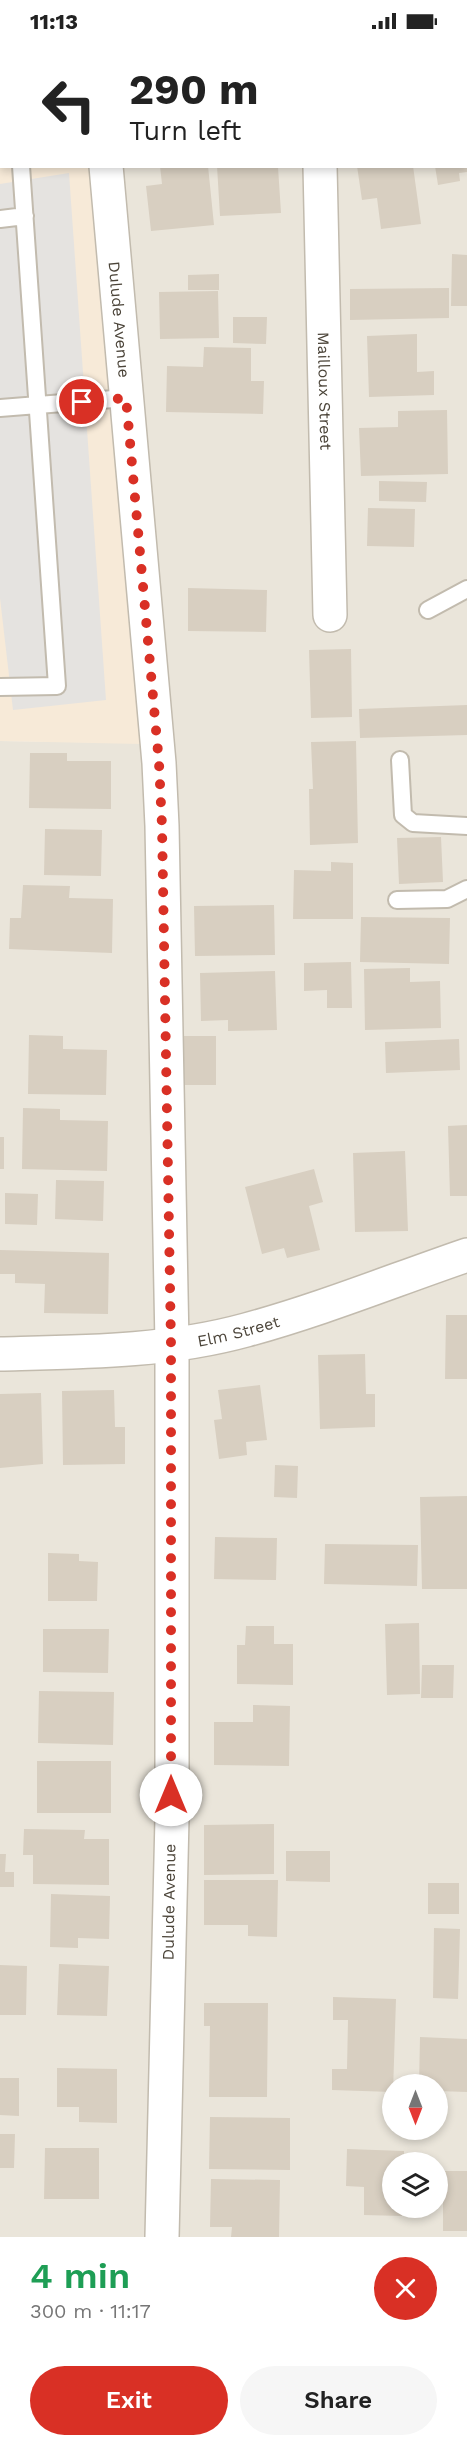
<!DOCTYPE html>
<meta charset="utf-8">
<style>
body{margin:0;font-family:"Work Sans",sans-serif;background:#f6f6f6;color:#222;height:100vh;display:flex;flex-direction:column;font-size:22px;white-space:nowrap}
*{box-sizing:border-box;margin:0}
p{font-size:20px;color:#767676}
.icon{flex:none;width:33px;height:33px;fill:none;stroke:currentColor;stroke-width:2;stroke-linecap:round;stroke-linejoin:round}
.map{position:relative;height:2195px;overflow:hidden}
.drawer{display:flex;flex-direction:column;background:#fff;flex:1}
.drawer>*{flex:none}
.hud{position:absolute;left:0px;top:0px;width:468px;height:126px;box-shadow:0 3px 9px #0003;background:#fff;color:#222;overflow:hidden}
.needle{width:39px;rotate:180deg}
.tools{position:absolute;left:382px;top:2032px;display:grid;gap:12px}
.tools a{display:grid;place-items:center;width:66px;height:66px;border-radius:50%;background:#fff;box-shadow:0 3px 9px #0003;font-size:30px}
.pin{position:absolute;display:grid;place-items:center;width:51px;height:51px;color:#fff;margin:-26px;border:3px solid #fff;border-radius:50%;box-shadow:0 2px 6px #0007}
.me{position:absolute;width:66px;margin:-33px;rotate:0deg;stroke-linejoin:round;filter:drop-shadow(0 0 4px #0008)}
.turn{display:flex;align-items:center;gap:21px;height:126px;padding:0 30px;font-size:27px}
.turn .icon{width:78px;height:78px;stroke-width:2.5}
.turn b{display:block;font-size:42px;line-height:51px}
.round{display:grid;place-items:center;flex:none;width:63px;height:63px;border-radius:32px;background:#f6f6f6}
.overview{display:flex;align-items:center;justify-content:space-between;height:102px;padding:0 30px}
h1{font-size:36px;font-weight:600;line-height:45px;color:#1e9e55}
.cta{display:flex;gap:12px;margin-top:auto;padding:12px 30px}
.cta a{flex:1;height:69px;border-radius:36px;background:#d93025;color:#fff;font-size:24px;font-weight:600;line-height:69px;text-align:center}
.cta a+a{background:#f6f6f6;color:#222}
.status{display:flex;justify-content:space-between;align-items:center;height:42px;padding:0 30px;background:#fff;direction:ltr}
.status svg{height:16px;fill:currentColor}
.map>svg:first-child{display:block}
</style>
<div class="status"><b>11:13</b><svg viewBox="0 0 49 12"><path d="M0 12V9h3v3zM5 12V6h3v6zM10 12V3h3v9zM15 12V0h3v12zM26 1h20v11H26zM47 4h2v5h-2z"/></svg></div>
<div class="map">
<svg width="467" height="2195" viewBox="0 0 467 2195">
<rect width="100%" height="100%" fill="#f6f3ec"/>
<path fill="#eae5da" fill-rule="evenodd" d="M467,0V2195H0V699L141,701L103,125L466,124V2L445,1ZM393,2043H438V2088H393ZM393,2121H438V2166H393Z"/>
<path fill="#f7ead8" d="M0,82L2,124L103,125L141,702L0,699Z"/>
<path fill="#f6e3e0" d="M0,0H454L2,2L0,82Z"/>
<path fill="#e5e3e0" d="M0,0H224L2,2L0,42Z
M69,131L106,658L13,668L0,556V142Z"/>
<path fill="#d8cfc1" d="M160,124H208L214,183L151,189L146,144L162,142Z
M217,124L278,125L281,171L220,174Z
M357,124H413L421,182L381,187L377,156L362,158Z
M435,124H467V130L459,131L460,139L438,143Z
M452,212L467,213V264H451Z
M219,232V248H188V233Z
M449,246V276L350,278V247Z
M218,249L219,296L160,297L159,250Z
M233,275H267L266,302L233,301Z
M417,292V330L434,329V353L369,355L367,294Z
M204,305L251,306V339H264L263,372L166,370L167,324L203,325Z
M447,368L448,432L361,434L359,386L398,385V369Z
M379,439L427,440L426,460L379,459Z
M368,466L415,467L414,505L367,504Z
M188,546L267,548L266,590L188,589Z
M351,607L352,675L311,676L309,608Z
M467,663V693L360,696L359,667Z
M356,699L358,801L310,803L309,747H313L311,700Z
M30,711H67V719H111V767L29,766Z
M45,787L102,788L101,834L44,833Z
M441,795L443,840L399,842L397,796Z
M331,820L353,821V877H293L294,828L331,829Z
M23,843L70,844L69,856L113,857L112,911L9,907L10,876H21Z
M274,863L275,913L195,914L194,864Z
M361,875L450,876L449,922L360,920Z
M351,920L352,966H327V948L304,949V921Z
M410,926V940L440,939L441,986L365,988L364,927Z
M275,929L277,988L228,989V978L201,979L200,931Z
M29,993L63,994V1007L107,1008L106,1053L28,1052Z
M183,994H216V1043H183Z
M459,997L460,1028L386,1031L385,1000Z
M23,1066L60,1067V1078L108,1079L107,1129L22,1127Z
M467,1083V1154H450L448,1084Z
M0,1095H4V1127H0Z
M405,1109L408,1189L355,1190L353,1111Z
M314,1127L323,1160L309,1164L320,1208L287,1216L284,1206L262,1212L245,1145Z
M56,1138L104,1139L103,1179L55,1177Z
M5,1151L38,1152L37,1183L5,1182Z
M0,1208L109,1211L108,1272L44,1271L45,1242L15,1241V1232H0Z
M446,1273H467V1337H445Z
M365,1312L366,1352H375V1385L320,1387L318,1313Z
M260,1343L267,1398L246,1400L247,1413L219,1417L214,1378L222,1377L218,1348Z
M114,1348L115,1385H125V1422L63,1423L62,1349Z
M41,1351L43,1422L0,1426V1352Z
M275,1423L298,1424L297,1456L274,1455Z
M467,1454V1547H422L420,1455Z
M215,1495L277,1496L276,1538L214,1537Z
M325,1502L418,1503L417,1544L324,1542Z
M48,1511L79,1512V1519L98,1520L97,1559H48Z
M419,1581L420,1652L387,1653L385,1582Z
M246,1584H274V1602H293V1643L237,1642V1603H245Z
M43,1587H109L108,1631L43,1630Z
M422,1623H454L453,1656H421Z
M39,1649L114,1650L113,1703L38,1701Z
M253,1663L290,1664L289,1724L214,1723V1680H253Z
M37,1719H111V1771H37Z
M274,1782V1832L204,1833V1783Z
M24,1787L85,1788L84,1797H109V1843L33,1842V1813H23Z
M286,1809H330V1840L286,1839Z
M0,1812H6L5,1830H14V1845H0Z
M204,1838H278L277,1895L248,1894V1883H204Z
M428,1841H459V1872H428Z
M51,1852L110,1854L109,1897L78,1896V1906L50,1905Z
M434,1886L460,1887L458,1957L433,1956Z
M59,1922L109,1924L107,1974L57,1973Z
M0,1923L27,1924L26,1973H0Z
M333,1955L396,1957L393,2050L332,2048V2027H347L348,1978H333Z
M204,1961H268L267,2055H209L210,1984H204Z
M420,1995L467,1997V2050L438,2049V2043H419Z
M57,2026L117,2027V2081L79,2080V2065H57Z
M0,2036H19V2074L0,2073Z
M210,2075L290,2076V2128L209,2127Z
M0,2092H15L14,2126H0Z
M45,2106H99V2157H44Z
M347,2107L404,2109V2121H393V2166H402V2174L364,2173V2145L346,2144Z
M443,2129H467V2189H443Z
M211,2137L280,2138L279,2195H231L232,2185H210Z"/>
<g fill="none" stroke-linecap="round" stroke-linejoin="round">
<defs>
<path id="service" d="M422,0L423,2
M0,177L25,174
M0,366L126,356
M428,568L467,547
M0,645L57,644L21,124
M400,718L403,773L413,781L467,784
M397,858L447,857L467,847"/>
<g id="minor">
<path id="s1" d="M106,124L159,721L162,784L172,1302V1776L162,2195"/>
<path id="s2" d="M320,124L330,573"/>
</g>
<g id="tertiary">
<path d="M466,5L467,4"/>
<path d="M0,91L2,90"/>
<path id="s3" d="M0,1312C82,1310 166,1310 246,1288C320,1268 394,1238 467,1213"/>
</g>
</defs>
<use href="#service" stroke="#c2bbae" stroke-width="20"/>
<use href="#minor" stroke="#c2bbae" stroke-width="36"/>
<use href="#tertiary" stroke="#c2bbae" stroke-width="36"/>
<use href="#service" stroke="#fff" stroke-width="16"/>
<use href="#minor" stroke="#fff" stroke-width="33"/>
<use href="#tertiary" stroke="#fff" stroke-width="33"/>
</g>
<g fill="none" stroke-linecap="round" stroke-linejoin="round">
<path stroke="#d93025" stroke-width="10" stroke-dasharray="0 18" d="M82,360L126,356L159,721L162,784L171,1302V1753"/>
</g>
<g text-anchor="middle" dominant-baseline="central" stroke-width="5" stroke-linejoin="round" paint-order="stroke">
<g font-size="16" fill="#4b4439" stroke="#fff">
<text stroke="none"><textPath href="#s1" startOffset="154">Dulude Avenue</textPath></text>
<text stroke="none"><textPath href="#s2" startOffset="225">Mailloux Street</textPath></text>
<text stroke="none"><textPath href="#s3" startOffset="240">Elm Street</textPath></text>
<text transform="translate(169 1860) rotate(-89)">Dulude Avenue</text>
</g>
</g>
</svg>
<div class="tools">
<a><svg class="needle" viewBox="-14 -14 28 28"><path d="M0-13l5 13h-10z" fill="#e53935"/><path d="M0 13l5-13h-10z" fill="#767676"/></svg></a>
<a><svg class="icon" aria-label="layers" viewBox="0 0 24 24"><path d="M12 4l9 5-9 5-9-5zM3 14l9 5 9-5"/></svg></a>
</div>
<div class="pin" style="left:82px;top:360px;background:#d93025"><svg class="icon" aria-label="arrive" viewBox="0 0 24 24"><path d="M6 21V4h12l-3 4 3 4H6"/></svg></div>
<svg class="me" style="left:171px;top:1753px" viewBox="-20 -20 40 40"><circle r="19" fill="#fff"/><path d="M0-13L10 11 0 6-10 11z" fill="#d93025"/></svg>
<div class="hud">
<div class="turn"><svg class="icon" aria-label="left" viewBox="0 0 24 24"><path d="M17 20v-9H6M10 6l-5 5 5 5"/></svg><div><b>290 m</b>Turn left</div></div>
</div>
</div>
<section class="drawer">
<div class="overview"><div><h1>4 min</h1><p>300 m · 11:17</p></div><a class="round" style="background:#d93025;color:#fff"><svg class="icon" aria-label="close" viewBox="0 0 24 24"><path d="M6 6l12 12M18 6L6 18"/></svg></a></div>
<div class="cta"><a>Exit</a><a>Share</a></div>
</section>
